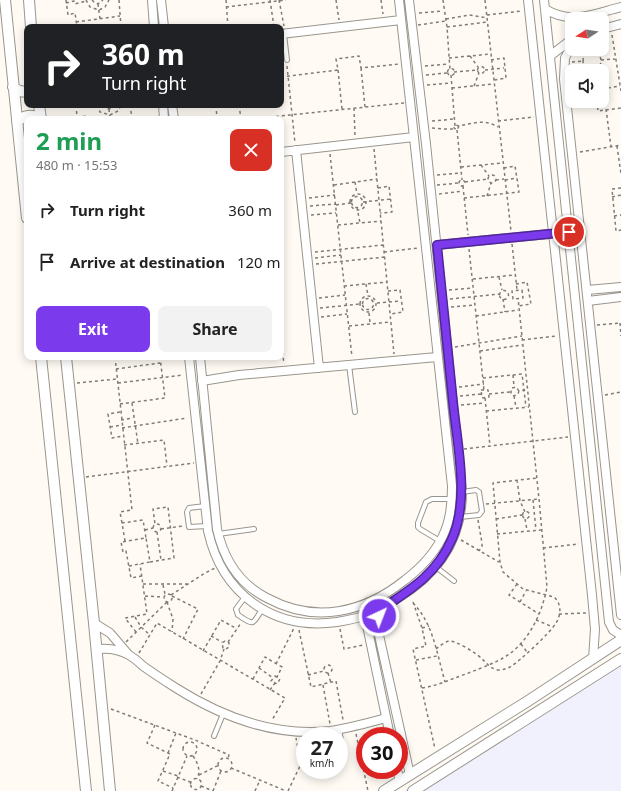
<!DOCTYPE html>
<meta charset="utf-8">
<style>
body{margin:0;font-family:"Noto Sans",sans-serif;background:#f2f2f2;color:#222;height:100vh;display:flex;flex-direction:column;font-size:15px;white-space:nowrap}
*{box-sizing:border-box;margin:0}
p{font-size:13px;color:#767676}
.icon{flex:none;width:22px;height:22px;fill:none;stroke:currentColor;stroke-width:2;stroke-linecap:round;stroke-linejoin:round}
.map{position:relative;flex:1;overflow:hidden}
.side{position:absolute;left:24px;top:116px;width:260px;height:244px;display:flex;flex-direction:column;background:#fff;border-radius:8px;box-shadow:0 2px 10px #0003}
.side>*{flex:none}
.hud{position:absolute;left:24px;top:24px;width:260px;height:84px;border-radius:8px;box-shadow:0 2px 10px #0003;background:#202124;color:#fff;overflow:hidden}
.needle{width:26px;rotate:258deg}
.tools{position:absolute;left:565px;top:12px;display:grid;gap:8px}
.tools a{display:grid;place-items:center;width:44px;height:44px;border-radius:8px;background:#fff;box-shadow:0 2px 10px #0003;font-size:20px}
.speed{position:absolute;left:296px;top:727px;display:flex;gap:8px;font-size:20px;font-weight:700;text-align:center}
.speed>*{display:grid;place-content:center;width:52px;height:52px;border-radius:50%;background:#fff;box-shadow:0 2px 10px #0003;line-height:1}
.speed small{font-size:10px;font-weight:400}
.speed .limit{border:6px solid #d22;background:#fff;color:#111}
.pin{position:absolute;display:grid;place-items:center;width:34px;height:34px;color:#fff;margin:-17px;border:2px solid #fff;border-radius:50%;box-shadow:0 1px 4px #0007}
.me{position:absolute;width:44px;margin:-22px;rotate:43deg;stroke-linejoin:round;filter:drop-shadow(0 0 3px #0008)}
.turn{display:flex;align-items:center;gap:14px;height:84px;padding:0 12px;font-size:18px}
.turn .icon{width:52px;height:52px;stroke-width:2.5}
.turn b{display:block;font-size:28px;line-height:34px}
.round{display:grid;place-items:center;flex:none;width:42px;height:42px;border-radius:8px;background:#f2f2f2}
.overview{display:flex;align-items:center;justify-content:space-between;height:68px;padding:0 12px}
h1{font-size:24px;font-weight:700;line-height:30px;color:#1e9e55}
.button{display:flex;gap:8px;margin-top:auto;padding:8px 12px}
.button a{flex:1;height:46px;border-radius:8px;background:#7c3aed;color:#fff;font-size:16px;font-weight:700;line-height:46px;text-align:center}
.button a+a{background:#f2f2f2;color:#222}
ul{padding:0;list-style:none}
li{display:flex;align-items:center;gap:12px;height:52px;padding:0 12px}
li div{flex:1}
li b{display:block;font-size:15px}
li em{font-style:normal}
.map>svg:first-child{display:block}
</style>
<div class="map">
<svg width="621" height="791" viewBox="0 0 621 791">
<rect width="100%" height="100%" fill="#fffbf4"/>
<path fill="#f1f0fd" d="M621,653V791H403L550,698Z"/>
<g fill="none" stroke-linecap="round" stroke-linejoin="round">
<defs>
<path id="service" d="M284,34L287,60
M349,365L355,412
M205,506L189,508L187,512L189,527L207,526
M460,517L479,515L482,511L479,492L476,490L462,492
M218,534L254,529
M440,541L420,529L418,527V523L426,502L432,499H451
M436,567L454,581
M245,597L236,609L238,615C254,625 252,626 262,609
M339,729L343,751
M214,736L223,714"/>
<path id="minor" d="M152,0L154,27
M161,0L164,27
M528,0L592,595L595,629L593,659
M544,0L609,622L613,630L621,635
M545,9C571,25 593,14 621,7
M602,29L621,24
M281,34L401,20
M572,45L565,58L564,79L621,615
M550,56L572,39
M163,105L164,119
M172,105L174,119
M296,150L319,368
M281,152L414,137
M437,245L569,232
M587,290L621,287
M588,301L621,297
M189,357L208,531C222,594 273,631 337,622C349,620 361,618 372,613C382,609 390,603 398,598C438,574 462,539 462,492L426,144L409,0
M200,357L217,529C224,560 239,584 267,598C315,624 364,613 405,580C422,567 437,551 445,531C451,517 452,502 452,486L399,0
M202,381L239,375L437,357
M380,610L378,622L379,635L410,775
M365,616L390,736
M94,623L110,633L128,654
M97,649C107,648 119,649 129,655C134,658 139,662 143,666C154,674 165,681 176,688C222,717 274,737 330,731C349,728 368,723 386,718
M397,770L400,781"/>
<path id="tertiary" d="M5,0L27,218
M29,0L31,27
M13,87L19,91L27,92
M39,105L41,119
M17,122C24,115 32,114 40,119
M41,357L86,791
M66,357L94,623L110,791
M384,791L528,701L621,640
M413,791L621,659"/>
</defs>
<use href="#service" stroke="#9a968d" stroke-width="6"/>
<use href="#minor" stroke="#9a968d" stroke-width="10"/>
<use href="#tertiary" stroke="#9a968d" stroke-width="12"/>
<path stroke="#7e7c77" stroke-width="1.5" stroke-dasharray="3 3" stroke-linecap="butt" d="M66,0L68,15L75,13L77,27
M86,0L90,7L99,10L105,7L109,0
M92,0L94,2L98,4L103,0
M119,0L121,27
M226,0L228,27
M270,0L274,27
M279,0L284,26
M336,0L339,20
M381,0L383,14
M443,0L447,27L450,70
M485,0L511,231
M66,3L74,1L75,4L86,1
M98,4L100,19
M226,7L286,0
M419,13L443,11
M487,15L522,11
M446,19L469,15L487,18
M76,22L120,16
M418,25L446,21
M447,27L487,22
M612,35L621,91
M583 61a9 9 0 1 1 18 0a9 9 0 1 1-18 0Z
M470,56L478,67
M449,58L491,54
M491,60L504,58L506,78L494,80
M601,60L615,59
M572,62L583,61
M287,66L295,143
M425,66L449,64
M477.5 70a3.5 3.5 0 1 1 7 0a3.5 3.5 0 1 1-7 0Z
M361,68L365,107
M447.5 72a3.5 3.5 0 1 1 7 0a3.5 3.5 0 1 1-7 0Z
M338,70L342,109
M485,70L504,68
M454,72L477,70
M426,75L447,73
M451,75L455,126
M281,77L338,70L336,59L359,56L361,68L399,64
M427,85L451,83
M474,86L479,73
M452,88L494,84
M602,89L620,86
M597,101L598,111L621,108
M76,105L77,117L88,116V119
M97,105L100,112L110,115L118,111L121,105
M103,105C106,110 111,110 114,105
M130,105L132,119
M216,105L217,119
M239,105L241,119
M76,107L86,105
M354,108L355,136
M109,109L110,119
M606,109L611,147
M252,119L404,103
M432,121L454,119
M498,121L534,117
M459,126L457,130L454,128L456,125L459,126C473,123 485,119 498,127
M432,128L444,129H454
M457,130L462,180
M617,146L621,174
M374,149L394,354
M580,152L621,145
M330,154L352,357
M481,165L489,176
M461,167L502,163
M437,175L461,173
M488 179a4 4 0 1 1 8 0a4 4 0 1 1-8 0Z
M459 183a3 3 0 1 1 6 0a3 3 0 1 1-6 0Z
M496,180L504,179
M505,180L517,178
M355,182L357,194
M465,182L488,179
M334,185L377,179
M437,185L459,183
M463,186L468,235
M378,188L389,186L392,212L380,213
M621,188L612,189L616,231L621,230
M350 202a8 8 0 1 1 16 0a8 8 0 1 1-16 0Z
M439,194L463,191
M487,196L491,183
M351.5 202a5.5 5.5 0 1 1 11 0a5.5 5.5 0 1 1-11 0Z
M612,197L621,195
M309,198L335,195
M464,198L519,192L515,166L504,168
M363,202L391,199
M336,205L350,203
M310,206L336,204
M357,207L360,223
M311,215L336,213
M614,216L621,215
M338,225L381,221
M512,244L517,290
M469,249L484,390
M315,252L383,245
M384,252L418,248
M315,258L341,255
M316,264L385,257
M499,277L502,290
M473,279L515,275
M366,284L368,296
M516,284L527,282L531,304L518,306
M344,286L387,282
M449,290L473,288
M522,290L523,298L513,299L512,291Z
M499.5 295a4.5 4.5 0 1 1 9 0a4.5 4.5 0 1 1-9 0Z
M388,291L400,290L403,312L391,314
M360 304a8 8 0 1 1 16 0a8 8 0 1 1-16 0Z
M319,298L345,295
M362.5 304a5.5 5.5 0 1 1 11 0a5.5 5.5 0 1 1-11 0Z
M450,299L500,294
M503,299L505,312
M377,303L401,301
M451,307L475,305
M320,308L360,304
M369,313L370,323
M476,316L518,310
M321,317L347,314
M620,323L621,336
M597,325L621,323
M349,326L391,322
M281,340L284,364
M522,340L556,336
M455,347L522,336
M480,351L522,345
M115,357L132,510L120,512L122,523
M116,369L160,363
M513,375L514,387
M483,378L522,374L526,407
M77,383L117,379
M118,383L183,375
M459,387L484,384
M481,390H488L489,397L482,398Z
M519,391L516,387L512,388L511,389V394L514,396L518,394L519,391L527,390
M489,394L510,392
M605,395L621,392
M460,396L481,394
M514,396L516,408
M485,398L490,446
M132,403L138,444
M120,404L165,398L160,357
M461,405L485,403
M486,411L529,407
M120,412L108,414L112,438L123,436
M121,420L133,418
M110,427L122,425
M122,428L187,418
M124,445L164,440L167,466
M464,449L568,437
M86,477L194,463
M517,480L520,501L525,512
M533,500L536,530
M486,504L539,499
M522.5 515a3.5 3.5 0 1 1 7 0a3.5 3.5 0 1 1-7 0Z
M496,519L522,515
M525,519L527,530
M478,520L482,543V546L479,551
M153 528a4 4 0 1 1 8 0a4 4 0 1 1-8 0Z
M161,529L183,526
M145,530L153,528
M157,532L161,560
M497,534L541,530
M461,540L499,562
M125,541L122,523L143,520L146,538L121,542L123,552L126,551L131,578L142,576
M543,548L579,544
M150,562L174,558L168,507L153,509L155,524
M129,566L150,562L146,538
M143,584H187
M517,584L509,595L539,614
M163,585L165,594
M164 598a4 4 0 1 1 8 0a4 4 0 1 1-8 0Z
M171,595L205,573L215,568
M145,596L163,597
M172,596L198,609L183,639
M167,602L173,619L172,632
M413,602L422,628L426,646L413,649L435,749
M520,602L526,591
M413,603C433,623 437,654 445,682
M559,614L586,613
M135,617L141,627L150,635
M536,620L553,627
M422,628L429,626
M340,629L344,649L363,645
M299,630L311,687L336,681L343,720
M136,632L125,618L147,614L140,564
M211,636L222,642
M126,642L167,602
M228,642L229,643V647L226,649L223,648L222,643L225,641L228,642L241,623
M521,644L527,652
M436,649C440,646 444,642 449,641C455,640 476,653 481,658C487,663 489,668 498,670C502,670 506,669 510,667C521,660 549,634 556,623C561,615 562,604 554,597L523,589L503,572L500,562L493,483L537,478
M203,651L221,620L237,629
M139,653L157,623L285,698L272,720
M416,660L437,656
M276,664L294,628
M324 669a4 4 0 1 1 8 0a4 4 0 1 1-8 0Z
M259,668L273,678
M328,673L331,683
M308,675L324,671
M275,676L280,679L277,684L271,681Z
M253,679L265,657L282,667L277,677
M323,685L330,724
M422,688C437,686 451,679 466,674C478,669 491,665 503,658C528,644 542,614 547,587L539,499L518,298
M270,690L275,683
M201,694L220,661L224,649
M111,709L195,740L229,755L228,758
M155,725L147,743L170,754L158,781L173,788
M356,734L368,791
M183 749a7 7 0 1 1 14 0a7 7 0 1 1-14 0Z
M168,753L176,733
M193,756C198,763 201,771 197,779
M218 765a7 7 0 1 1 14 0a7 7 0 1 1-14 0Z
M231,768L286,791
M163,771L178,776
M199,775L217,766
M177,777L190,782
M190.5 784a5.5 5.5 0 1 1 11 0a5.5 5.5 0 1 1-11 0Z
M201,786L213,791
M172,791L187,756
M213,791L221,771
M255,791L260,780
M288,791L301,764L296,738"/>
<use href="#service" stroke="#fff" stroke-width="4"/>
<use href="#minor" stroke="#fff" stroke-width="8"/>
<use href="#tertiary" stroke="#fff" stroke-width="10"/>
</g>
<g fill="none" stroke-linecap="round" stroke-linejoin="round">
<defs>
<path id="route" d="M379,616L380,610C410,590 437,574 452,539C470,499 457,444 453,402C448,349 442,297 437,245L569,232"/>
</defs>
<use href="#route" stroke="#51269a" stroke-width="10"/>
<use href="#route" stroke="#7c3aed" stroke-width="7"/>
</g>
</svg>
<div class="tools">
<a><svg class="needle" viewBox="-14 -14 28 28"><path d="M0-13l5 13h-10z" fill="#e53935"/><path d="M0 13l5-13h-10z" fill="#767676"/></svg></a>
<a><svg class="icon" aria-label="sound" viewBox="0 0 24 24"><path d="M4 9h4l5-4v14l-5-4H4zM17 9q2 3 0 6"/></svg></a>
</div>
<div class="speed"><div>27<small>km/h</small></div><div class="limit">30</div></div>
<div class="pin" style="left:569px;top:232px;background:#d93025"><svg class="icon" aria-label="arrive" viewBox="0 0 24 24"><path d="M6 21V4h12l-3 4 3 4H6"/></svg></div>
<svg class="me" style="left:379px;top:616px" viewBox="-20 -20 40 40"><circle r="17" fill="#7c3aed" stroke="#fff" stroke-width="3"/><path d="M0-11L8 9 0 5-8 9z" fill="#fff"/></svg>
<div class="hud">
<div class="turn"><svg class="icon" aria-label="right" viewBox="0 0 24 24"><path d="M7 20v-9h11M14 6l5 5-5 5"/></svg><div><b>360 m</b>Turn right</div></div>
</div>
<section class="side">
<div class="overview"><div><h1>2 min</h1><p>480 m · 15:53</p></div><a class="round" style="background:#d93025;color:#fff"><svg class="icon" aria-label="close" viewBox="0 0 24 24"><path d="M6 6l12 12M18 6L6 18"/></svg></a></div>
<ul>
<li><svg class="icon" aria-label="right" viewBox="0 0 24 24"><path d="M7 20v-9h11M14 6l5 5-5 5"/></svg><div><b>Turn right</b></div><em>360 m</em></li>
<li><svg class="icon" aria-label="arrive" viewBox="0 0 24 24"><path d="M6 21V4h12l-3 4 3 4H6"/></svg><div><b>Arrive at destination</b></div><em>120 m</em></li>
</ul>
<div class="button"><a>Exit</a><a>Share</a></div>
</section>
</div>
